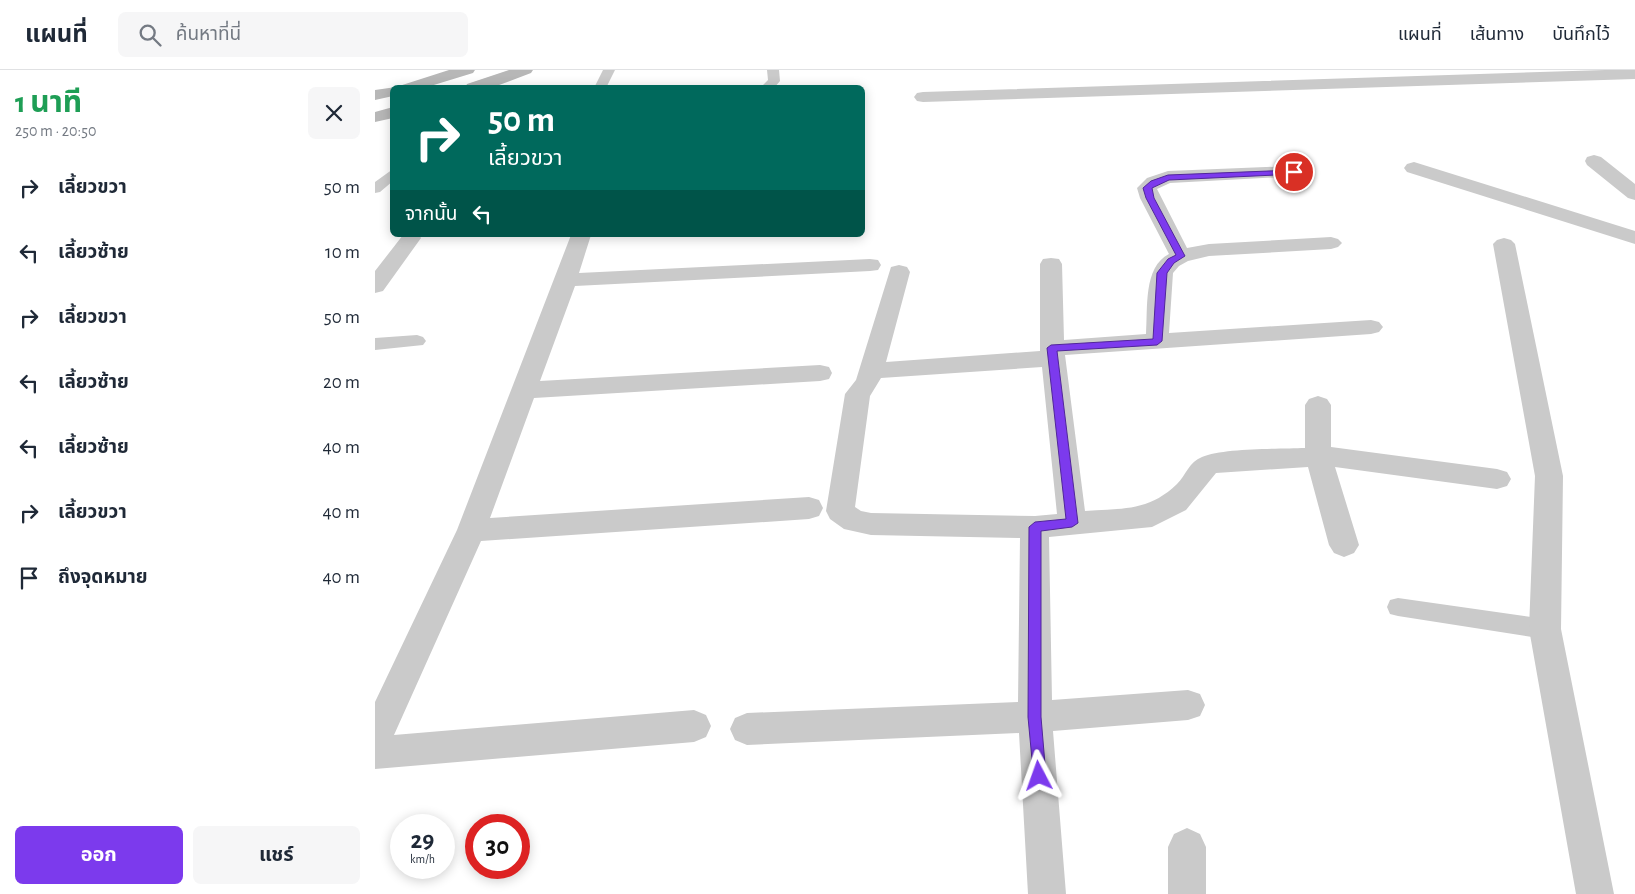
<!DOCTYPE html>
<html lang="th">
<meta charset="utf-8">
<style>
body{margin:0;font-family:"Alegreya Sans","Noto Sans Thai",sans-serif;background:#f6f6f7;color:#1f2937;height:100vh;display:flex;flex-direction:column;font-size:19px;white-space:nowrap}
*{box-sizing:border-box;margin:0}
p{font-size:16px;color:#747a83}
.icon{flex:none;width:28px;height:28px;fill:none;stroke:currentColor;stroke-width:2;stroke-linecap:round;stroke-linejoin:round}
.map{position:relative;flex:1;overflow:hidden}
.drawer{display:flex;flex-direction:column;background:#fff;width:375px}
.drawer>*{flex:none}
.banner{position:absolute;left:15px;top:15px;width:475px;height:152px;border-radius:8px;box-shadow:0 2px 12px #0003;background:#00695c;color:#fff;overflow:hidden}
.speed{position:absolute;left:15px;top:744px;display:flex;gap:10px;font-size:25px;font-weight:700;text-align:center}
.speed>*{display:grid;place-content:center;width:65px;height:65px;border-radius:50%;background:#fff;box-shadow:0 2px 12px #0003;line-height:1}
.speed small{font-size:12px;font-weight:400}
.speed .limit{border:8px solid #d22;background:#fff;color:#111}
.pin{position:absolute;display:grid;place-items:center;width:42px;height:42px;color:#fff;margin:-21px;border:2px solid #fff;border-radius:50%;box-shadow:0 1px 5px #0007}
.me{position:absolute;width:55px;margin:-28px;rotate:356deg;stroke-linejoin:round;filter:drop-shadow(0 0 4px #0008)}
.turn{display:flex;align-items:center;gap:18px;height:105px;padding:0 15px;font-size:22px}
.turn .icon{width:65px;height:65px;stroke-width:2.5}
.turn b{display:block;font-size:35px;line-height:42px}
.then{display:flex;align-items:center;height:48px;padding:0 15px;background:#0003;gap:10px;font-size:19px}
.round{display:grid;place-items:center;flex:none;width:52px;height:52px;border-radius:8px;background:#f6f6f7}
.headline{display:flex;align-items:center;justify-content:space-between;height:85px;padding:0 15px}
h1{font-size:30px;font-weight:700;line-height:38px;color:#1e9e55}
.cta{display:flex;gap:10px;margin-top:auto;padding:10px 15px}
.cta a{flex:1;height:58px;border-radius:8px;background:#7c3aed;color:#fff;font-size:20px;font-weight:700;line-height:58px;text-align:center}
.cta a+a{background:#f6f6f7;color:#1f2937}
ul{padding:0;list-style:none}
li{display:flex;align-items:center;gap:15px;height:65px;padding:0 15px}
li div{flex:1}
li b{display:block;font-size:19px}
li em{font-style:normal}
header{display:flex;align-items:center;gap:30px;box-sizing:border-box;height:70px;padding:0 25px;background:#fff;border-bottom:1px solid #e0e1e3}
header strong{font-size:24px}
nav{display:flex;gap:28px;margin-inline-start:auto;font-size:18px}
.search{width:350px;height:45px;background:#f6f6f7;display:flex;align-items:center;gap:12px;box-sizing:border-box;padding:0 18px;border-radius:8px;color:#747a83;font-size:19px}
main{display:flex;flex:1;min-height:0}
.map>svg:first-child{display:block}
</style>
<header>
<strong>แผนที่</strong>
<div class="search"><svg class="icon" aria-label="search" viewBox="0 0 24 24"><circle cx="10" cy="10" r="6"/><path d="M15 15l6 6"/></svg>ค้นหาที่นี่</div>
<nav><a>แผนที่</a><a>เส้นทาง</a><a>บันทึกไว้</a></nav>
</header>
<main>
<section class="drawer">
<div class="headline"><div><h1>1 นาที</h1><p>250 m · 20:50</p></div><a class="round"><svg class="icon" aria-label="close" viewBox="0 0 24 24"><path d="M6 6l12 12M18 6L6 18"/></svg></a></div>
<ul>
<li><svg class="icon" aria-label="right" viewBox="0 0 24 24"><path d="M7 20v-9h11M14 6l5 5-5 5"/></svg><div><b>เลี้ยวขวา</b></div><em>50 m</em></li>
<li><svg class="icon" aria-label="left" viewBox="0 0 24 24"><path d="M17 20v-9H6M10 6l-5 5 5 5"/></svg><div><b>เลี้ยวซ้าย</b></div><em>10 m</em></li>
<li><svg class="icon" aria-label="right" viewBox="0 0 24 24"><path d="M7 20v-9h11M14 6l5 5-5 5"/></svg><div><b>เลี้ยวขวา</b></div><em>50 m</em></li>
<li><svg class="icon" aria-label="left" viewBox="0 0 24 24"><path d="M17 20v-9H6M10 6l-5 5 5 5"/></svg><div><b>เลี้ยวซ้าย</b></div><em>20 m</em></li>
<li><svg class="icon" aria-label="left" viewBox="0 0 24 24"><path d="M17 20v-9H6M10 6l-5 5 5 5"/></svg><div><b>เลี้ยวซ้าย</b></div><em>40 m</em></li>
<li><svg class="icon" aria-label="right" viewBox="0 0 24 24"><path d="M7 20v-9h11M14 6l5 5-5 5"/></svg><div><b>เลี้ยวขวา</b></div><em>40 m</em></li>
<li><svg class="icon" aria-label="arrive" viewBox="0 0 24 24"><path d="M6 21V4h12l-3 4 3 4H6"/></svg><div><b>ถึงจุดหมาย</b></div><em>40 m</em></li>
</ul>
<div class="cta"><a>ออก</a><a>แชร์</a></div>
</section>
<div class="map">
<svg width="1260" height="824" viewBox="0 0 1260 824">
<rect width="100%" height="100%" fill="#fff"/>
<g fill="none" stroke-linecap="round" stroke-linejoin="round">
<path fill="#cacaca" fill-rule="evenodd" d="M228,0H240L231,18H219Z
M392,0H404L405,11L399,18H385L393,10Z
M18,99V111L5,122L0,123V112Z
M42,265L48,267L51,271L48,275L0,280V268Z
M1023,528L1170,549L1178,552L1181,559L1178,566L1170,569L1023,546L1015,544L1012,537L1015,530Z"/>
<path fill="#cacaca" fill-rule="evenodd" d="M1230,0H1260V9L548,32L542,31L539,27L542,23L548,22Z
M1219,85L1226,87L1260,114V130L1253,128L1212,95L1210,91L1212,87Z
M1039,92L1260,161V174L1032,102L1029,98L1032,94Z
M919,96L926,98L929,102L926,106L795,113L782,119L812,178L834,174L956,167L963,169L967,173L963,177L956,179L834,186L813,191L804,196L798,203L794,263L996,250L1004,252L1008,257L1004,262L996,264L690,285L710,441C747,438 773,442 802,414C811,405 814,392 827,387C848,378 905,379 930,378V335L934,329L943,326L952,329L956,335V377L1122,399L1132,402L1136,409L1132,416L1122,419L960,397L984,475L979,483L969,487L959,483L954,475L933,397L841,403L811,440L777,457L674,467L677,630L813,620L825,624L830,635L825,646L813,650L678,661L691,824H653L644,663L372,675L360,670L355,659L360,648L372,643L643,632L645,468L496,465L469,459L455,449L451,441L470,324L481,310L516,197L524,195L532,197L535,202L511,292L665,281V194L668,189L676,188L684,189L687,194L689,270L771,264C773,239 768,197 794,184L765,128L762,118L772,108L793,101ZM667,297L682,444L660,446L496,443L486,441L480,437L495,326L506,308Z
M28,165H44L46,168L8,221L0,223V201Z
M196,165H216L204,203L495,189L503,190L506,195L503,200L495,201L200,216L165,311L445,295L454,297L457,303L454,309L445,311L159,328L115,448L434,427L444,430L448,438L444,446L434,449L106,471L19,665L319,640L331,645L336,656L331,667L319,672L0,699V632L82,460Z
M1129,168L1136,170L1140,174L1188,406L1186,559L1239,824H1201L1154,559L1160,406L1118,174L1122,170Z
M812,758L825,764L831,777V824H793V777L799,764Z"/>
<path fill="#b7b7b7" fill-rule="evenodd" d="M74,0H100L98,3L49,18H18V26L0,30V20L21,17Z
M134,0H158L156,3L116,18H90L92,14Z
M18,37V48L0,52V42Z"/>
</g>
<path fill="#7c3aed" stroke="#51269a" d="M919,100L923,102L922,104L794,110L777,118L779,128L810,186L799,193L792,203L787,271L782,275L682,281L703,453L697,457L666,461V647L671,706L669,711L664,713L659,711L653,647L654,457L660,452L691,449L672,278L676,275L778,269L782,203L793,189L801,185L771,128L768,118L776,111L793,105Z"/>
</svg>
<div class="speed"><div>29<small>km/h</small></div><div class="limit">30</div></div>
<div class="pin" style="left:919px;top:102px;background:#d93025"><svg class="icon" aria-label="arrive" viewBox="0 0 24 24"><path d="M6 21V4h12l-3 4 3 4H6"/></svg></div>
<svg class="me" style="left:664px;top:706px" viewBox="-20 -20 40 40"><path d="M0-17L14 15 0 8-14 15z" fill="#7c3aed" stroke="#fff" stroke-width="4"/></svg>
<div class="banner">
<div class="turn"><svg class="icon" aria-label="right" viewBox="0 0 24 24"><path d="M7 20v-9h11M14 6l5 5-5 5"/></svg><div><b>50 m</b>เลี้ยวขวา</div></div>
<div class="then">จากนั้น<svg class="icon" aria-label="left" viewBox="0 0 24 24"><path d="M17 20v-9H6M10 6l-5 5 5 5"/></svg></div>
</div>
</div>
</main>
